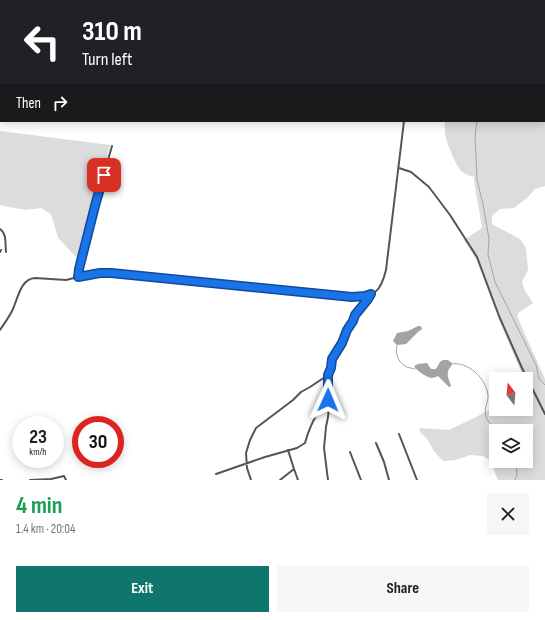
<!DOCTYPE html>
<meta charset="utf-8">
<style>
body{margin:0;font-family:"Sofia Sans Condensed",sans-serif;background:#f6f6f6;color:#202124;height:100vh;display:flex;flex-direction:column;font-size:15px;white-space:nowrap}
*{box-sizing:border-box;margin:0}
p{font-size:13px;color:#757577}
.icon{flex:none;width:22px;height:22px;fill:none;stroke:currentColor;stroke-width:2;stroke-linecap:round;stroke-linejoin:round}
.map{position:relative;height:480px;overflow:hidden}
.side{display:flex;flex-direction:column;background:#fff;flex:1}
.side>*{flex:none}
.banner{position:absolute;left:0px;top:0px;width:545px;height:122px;box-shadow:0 2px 10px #0003;background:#202124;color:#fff;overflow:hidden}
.needle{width:26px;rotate:344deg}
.fabs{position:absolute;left:489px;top:372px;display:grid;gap:8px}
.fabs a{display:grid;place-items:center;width:44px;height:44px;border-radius:0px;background:#fff;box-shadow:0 2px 10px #0003;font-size:20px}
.speed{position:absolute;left:12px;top:416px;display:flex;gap:8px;font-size:20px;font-weight:700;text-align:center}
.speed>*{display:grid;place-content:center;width:52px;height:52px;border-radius:50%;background:#fff;box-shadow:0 2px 10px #0003;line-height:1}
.speed small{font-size:10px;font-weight:400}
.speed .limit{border:6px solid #d22;background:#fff;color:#111}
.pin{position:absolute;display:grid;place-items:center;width:34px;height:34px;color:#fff;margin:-17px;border-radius:8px;box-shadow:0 2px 6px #0006}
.me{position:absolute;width:44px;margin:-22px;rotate:1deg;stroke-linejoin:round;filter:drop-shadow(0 0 3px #0008)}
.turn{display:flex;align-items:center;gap:14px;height:84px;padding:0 16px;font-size:18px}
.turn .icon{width:52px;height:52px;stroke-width:2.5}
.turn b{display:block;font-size:28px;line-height:34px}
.then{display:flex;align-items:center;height:38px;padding:0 16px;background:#0003;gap:8px;font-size:15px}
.round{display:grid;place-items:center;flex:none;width:42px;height:42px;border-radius:0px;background:#f6f6f6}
.overview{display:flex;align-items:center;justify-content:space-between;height:68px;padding:0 16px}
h1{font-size:24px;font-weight:700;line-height:30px;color:#1e9e55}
.button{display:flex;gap:8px;margin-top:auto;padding:8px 16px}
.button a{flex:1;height:46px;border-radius:0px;background:#0f766e;color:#fff;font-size:16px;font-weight:700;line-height:46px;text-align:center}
.button a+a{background:#f6f6f6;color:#202124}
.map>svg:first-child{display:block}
</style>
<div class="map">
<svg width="545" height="480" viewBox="0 0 545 480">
<rect width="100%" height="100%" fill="#fff"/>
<path fill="#dcdcdc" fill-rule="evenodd" d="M430,0H545V186L535,189L527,198L514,208L500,209L492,216V224L520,239L526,248L528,270L522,282L525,291L533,303L518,313V318L523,330L545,379V480H498L490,460L483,456L470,455L456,460L443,461C440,458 437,454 434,451C430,444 427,437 420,432L419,428L449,430L476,417L496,406V409H526V379H524L502,327L476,259L464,240L482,228C480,211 475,194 474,177C470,176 465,174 462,172C459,169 457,165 455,161C449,148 443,135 445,121H544V1H430ZM496,431H526V461H496Z
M0,131L110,145L79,260L58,238L51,214L41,208L26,210L9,207L0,205Z"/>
<path fill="#a3a3a3" d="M418,326H421L422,329L418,332L406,344L397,345L393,341L397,333L408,331Z
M443,360H448L452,363C452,366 450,367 449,369C446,374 449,380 451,386L449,387L438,376C436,377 433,378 431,378C426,377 416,370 414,366L418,364L427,363L431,369H436L440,362Z"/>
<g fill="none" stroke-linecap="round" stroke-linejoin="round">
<path stroke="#a3a3a3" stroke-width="1" d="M455,0V1
M477,121L475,136L477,180L483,204L489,239L488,255L491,266L495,282L536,365L539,379L545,385
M397,345C395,353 398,362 405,366C408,368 412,368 415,369
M451,364C468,361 486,378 488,395C489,403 482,409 487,419C489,423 494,427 497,431
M515,480L517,475L516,461"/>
<path stroke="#555" stroke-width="2" d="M221,0V1
M399,168L411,172L429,187L450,215L477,257L499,316L522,368L545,414
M0,229C7,234 5,244 6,252
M0,252L1,250
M78,277L79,269L96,202L112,146
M0,330C4,324 9,317 12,311C18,299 20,279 35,278L66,280L78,277L101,273H111L352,297C375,295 380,294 386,270L404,121
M399,434L417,480
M376,443L384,462L389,480
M350,452L361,480
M294,469L298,480
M216,474L265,457L297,448L305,443C307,435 314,416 320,411C323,409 326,408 329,407
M0,480H2
M30,480L51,479L64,476L66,480
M251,480L247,468L246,453L250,440L256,428L293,400L301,392L310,387L328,375
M280,480L294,469L288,450
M328,480L324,448L326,427L328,417L329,407L328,400L329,375L331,368L332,359L342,343L347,330L353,321L355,315L368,299L371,294"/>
</g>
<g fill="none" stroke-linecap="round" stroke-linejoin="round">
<defs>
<path id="route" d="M104,175L96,202L79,269L78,277L100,273H111L352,297L365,296L371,294L368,299L355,315L353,321L347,330L342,343L332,359L331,368L328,375V400"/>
</defs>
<use href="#route" stroke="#114b97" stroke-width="10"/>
<use href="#route" stroke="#1a73e8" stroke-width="7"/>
</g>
</svg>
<div class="fabs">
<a><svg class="needle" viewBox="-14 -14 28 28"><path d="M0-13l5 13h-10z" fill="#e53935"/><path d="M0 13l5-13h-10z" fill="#757577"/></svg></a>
<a><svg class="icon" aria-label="layers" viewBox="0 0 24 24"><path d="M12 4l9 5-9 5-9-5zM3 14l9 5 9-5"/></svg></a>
</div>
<div class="speed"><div>23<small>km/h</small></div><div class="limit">30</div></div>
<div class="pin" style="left:104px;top:175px;background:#d93025"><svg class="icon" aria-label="arrive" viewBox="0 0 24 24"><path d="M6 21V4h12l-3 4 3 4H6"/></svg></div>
<svg class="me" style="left:328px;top:400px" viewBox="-20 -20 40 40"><path d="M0-17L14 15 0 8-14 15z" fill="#1a73e8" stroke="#fff" stroke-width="4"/></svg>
<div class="banner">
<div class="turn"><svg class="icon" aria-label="left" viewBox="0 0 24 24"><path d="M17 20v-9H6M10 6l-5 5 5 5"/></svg><div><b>310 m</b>Turn left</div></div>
<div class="then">Then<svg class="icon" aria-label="right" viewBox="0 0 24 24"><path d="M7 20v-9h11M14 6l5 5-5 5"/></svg></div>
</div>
</div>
<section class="side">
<div class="overview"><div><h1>4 min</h1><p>1.4 km · 20:04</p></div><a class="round"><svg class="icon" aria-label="close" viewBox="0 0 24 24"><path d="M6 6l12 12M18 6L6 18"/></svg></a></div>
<div class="button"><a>Exit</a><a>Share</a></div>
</section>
